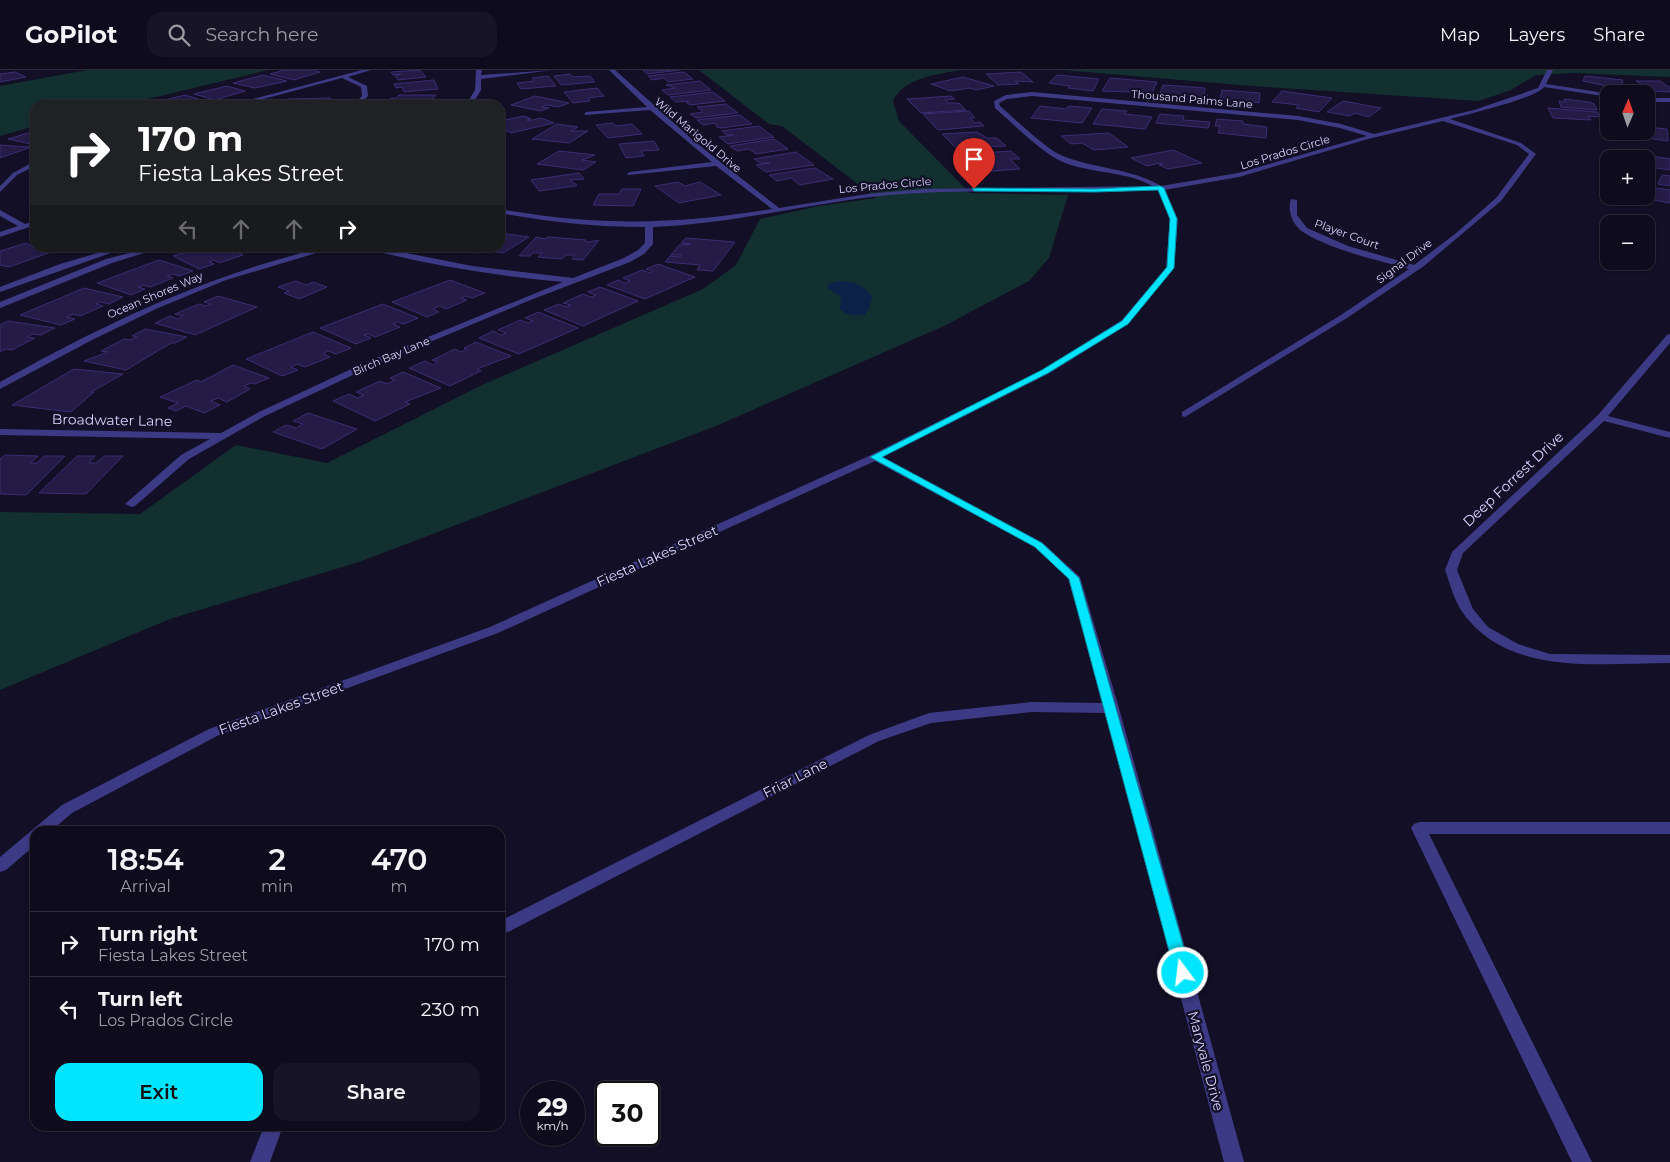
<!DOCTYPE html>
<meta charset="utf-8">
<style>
body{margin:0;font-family:Montserrat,sans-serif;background:#171425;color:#f1f3f6;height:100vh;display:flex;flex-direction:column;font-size:19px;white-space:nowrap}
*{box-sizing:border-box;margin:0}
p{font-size:16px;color:#9b9ba3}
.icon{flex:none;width:28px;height:28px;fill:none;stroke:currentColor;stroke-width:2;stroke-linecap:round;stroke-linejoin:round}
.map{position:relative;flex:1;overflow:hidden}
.sheet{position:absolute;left:30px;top:756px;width:475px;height:305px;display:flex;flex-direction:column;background:#0e0b1c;border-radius:15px;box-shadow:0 1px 4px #0004,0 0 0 1px #2e2b3b}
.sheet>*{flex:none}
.hud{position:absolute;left:30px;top:30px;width:475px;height:152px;border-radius:15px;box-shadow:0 1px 4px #0004,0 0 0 1px #2e2b3b;background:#202124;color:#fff;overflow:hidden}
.needle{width:32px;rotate:2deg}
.fabs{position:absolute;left:1600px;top:15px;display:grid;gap:10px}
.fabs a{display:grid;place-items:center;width:55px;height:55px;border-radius:10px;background:#0e0b1c;box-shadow:0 1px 4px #0004,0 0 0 1px #2e2b3b;font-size:25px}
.speed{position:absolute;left:520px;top:1011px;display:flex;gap:10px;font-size:25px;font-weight:700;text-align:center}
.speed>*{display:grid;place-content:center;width:65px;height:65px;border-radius:50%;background:#0e0b1c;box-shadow:0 1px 4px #0004,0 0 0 1px #2e2b3b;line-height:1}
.speed small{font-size:12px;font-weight:400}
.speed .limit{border:2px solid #111;border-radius:8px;background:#fff;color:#111}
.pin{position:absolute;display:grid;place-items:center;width:42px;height:42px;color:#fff;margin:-51px -21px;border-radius:50% 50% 50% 0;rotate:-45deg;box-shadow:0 0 5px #0007}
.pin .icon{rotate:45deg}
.me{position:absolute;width:55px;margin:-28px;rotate:345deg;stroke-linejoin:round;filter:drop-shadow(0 0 4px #0008)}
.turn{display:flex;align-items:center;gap:18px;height:105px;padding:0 25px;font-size:22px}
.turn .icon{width:65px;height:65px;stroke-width:2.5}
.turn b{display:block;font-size:35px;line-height:42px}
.lanes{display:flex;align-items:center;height:48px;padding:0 25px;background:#0003;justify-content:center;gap:25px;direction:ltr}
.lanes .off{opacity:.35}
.eta{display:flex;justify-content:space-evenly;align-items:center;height:85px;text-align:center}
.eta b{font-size:30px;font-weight:600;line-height:35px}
.cta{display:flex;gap:10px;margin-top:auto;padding:10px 25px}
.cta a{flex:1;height:58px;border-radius:15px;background:#00e5ff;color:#111;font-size:20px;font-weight:600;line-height:58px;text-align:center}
.cta a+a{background:#171425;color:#f1f3f6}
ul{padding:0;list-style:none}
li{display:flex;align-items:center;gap:15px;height:65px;padding:0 25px;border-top:1px solid #2e2b3b}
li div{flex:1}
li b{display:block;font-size:19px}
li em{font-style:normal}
header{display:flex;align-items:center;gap:30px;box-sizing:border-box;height:70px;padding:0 25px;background:#0e0b1c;border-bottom:1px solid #2e2b3b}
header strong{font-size:24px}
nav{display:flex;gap:28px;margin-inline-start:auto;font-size:18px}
.search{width:350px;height:45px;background:#171425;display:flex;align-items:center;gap:12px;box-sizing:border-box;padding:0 18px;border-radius:15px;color:#9b9ba3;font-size:19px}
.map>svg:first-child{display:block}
</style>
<header>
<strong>GoPilot</strong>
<div class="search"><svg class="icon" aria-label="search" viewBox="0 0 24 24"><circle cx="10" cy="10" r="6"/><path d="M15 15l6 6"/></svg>Search here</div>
<nav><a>Map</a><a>Layers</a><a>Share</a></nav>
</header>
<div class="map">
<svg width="1670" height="1092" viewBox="0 0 1670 1092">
<rect width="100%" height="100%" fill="#130f26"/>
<path fill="#12302f" d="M87,0H268L123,35H35V56L0,66V16Z
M699,0H962C939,4 904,7 893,31L899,51L970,123L1068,125L1049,188L1029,211L944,256L716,356L359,492L170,549L0,620V442L140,444L236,375L327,393L482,315L703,219L736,195L760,149L819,136L876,128L782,56L769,54Z
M1062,0H1670V7L1573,3L1536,5L1511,20L1479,31L1252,16Z"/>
<path fill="#0c2248" d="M838,211C853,211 863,214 872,226L870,236L865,245C856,246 846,246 840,239L841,227L828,218V214Z"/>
<path fill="#241b47" stroke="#3b2d73" d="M285,0H314L320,2L294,10L270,4Z
M420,0L426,7L398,10L395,6L401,4L393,5L391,2Z
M643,0H680L647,4Z
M15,2L26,7L0,12V4Z
M684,2L693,9L668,12L664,8L652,10L648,6Z
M1021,2L1033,12L1015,11L1019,14L998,15L986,4Z
M570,4L573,7L590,6L595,12L561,15L554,6Z
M263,5L287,11L255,18L233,13Z
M1057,5L1099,9L1093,21L1068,18L1070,16L1049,13Z
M548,6L556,16L521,19L517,13L534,11L532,8Z
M1585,6L1623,10L1621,19L1583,11Z
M963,7L994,16L976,20L970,18L951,21L931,14Z
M1110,8L1157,12L1152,23L1102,21Z
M434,10L438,19L404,22L402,17L396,18L394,14Z
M700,11L711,20L668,25L662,20L675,18L666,15Z
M1636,11H1660L1670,18V22L1652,21Z
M1163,15L1205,18L1204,24L1208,25L1206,31L1181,29L1182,26L1160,23Z
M227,16L245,21L215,30L194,24Z
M597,18L604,26L588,28L590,31L573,33L564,22Z
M1222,20L1260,23L1259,33L1242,30L1241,34L1219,32Z
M1282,21L1332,28L1319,42L1296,38L1299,35L1272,32Z
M713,22L725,31L690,35L686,32L689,31L676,32L670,27Z
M185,25L208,32L195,35H159L152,33Z
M399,25H436L428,35H385L391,28H396Z
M535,26L569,33L558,37L547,35L542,37L549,38L541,41L511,35Z
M951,26L955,29L945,30L949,33H959L966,40L921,43L907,29Z
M331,28L324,35H283L288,29Z
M1564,29L1589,32L1594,34L1597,40L1561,37L1559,31L1565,32Z
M1343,31L1381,38L1369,47L1355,43L1350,46L1327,42Z
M726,34L738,43L696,48L690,44L703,42L697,37Z
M1040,36L1066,39L1069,36L1092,38L1082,53L1031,48Z
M1548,38L1597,42L1600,47L1588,46L1591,50L1553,48Z
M1102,39L1127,41L1125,44L1152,47L1145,59L1093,54Z
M969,41L975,48H970L975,53L980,52L984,56L938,60L923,44Z
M1160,44L1184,46L1183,50L1210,52L1208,58L1156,53Z
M740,45L752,54L721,58L717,57L715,53L703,55L697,50Z
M524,46L531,49L527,50L528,51L541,48L554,53L511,63L500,58V51Z
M1217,49L1243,51V54L1267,57L1266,68L1218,63L1220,56H1215Z
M613,53L616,56L632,54L642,64L608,68L596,55Z
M557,54L578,57L571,61H588L569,73L532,69Z
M759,56L774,67L728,74L719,67L733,65H727L722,61Z
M1646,57L1667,59L1668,71L1624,65V61H1646Z
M35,61V75L8,69Z
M977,62L987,68H997L1006,76L956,78L942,64Z
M1109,63L1128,77L1094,80L1082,73L1071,74L1061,66Z
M774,69L788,79L756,84L749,79L737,81L730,76Z
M654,71L659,80L641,81L644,86L626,88L619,74Z
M0,75L31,77L0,88Z
M1173,80L1202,93L1168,99L1159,95L1163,94L1160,93L1147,96L1131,88Z
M559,81L595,85L582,90L596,92L583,100L537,94Z
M1011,81L1020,89H1010L1020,99L981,102L974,95L964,92L957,85Z
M796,82L814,95L766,102L756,95L770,93H760L754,89Z
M1651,86L1670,89V100L1650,97Z
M815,98L833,109L800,115L791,108L777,111L769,105Z
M579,103L584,109L570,110L577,115L575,116L539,121L531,110Z
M1662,105L1670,106V116L1658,114Z
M678,112L685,116L700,112L721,125L679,133L655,116Z
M1656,118L1670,120V133L1648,129Z
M622,119H641L633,136L593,135L599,124H619Z
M500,163L529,167L503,183L485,180L480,183L447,178H500Z
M536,167L546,169L548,167L586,170L585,171L589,172L599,170L583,190L572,189L575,185H566L562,189L538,187L542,183H533L530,186H519Z
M686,168L735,172L713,201L697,200L700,195L665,192L670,186L680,187L681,185H671L679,175L691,174L681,173Z
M26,173L35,178L54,181L9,197L0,195V181Z
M200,178H260L262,179L249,182L244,180L237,182L243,185L219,193L214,190L209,192L214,194L199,199L173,186Z
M159,190L193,201L179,206L172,204L167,206L173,208L150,217L143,215L138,217L145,219L131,225L97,213Z
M658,194L695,207L645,229L607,215L618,210L625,213L630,211L623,208L642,200L650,203L653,201L646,199Z
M450,210L485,223L472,228L465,226L461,228L467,230L446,239L440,236L433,239L439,242L427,247L392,232Z
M295,211L306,215L313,212L327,217L299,229L284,223L289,221L278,217Z
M600,217L638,231L583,256L544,240L559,234L566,237L571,235L563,233L583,224L591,227L596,225L588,222Z
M84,218L123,227L109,234L101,232L96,234L103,236L80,246L73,244L67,247L75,249L61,255L20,245Z
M218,226L257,237L195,265L155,253L170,246L178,249L183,246L175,244L199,234L206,236L211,234L204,232Z
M383,234L418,248L404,254L397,252L393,254L400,257L375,267L368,264L364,265L371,268L356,274L320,258Z
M538,242L578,258L519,284L479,268L493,261L501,265L506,263L498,260L520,250L528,253L533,251L525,248Z
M8,251L55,258L41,265L32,264L27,267L35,268L12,280L6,279L0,282V255Z
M145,259L187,267L175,273H171L126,300L84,291L108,282L101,281L124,269L130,270L137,267L132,266Z
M313,262L351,278L336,284L328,281L323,284L330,287L305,297L297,294L291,297L298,300L282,306L246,289Z
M476,272L511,286L477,299L481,301L450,316L409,298L425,291L433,295L438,292L432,290L455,279L461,282L467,279L464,278Z
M233,295L269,308L255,314L251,313L244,316L250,319L227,332L218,328L211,331L220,335L204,343L186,336L176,341L168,338L178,333L160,327L197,310L201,312Z
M74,299L123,304L91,322H94L71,342L12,335Z
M403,302L441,318L405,332L410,334L375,351L333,331L349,324L357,328L364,325L356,322L380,311L387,314L395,310L390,308Z
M308,343L357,359L322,379L273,362L286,355L296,358L303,354L293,351Z
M5,385L38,386L30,393H37L44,386H65L26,425L0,424V389Z
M77,386H95L89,393H96L104,386H123L86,424L39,423Z"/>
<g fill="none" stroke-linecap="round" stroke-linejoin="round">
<path fill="#3d3a85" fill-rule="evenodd" d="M1419,752H1670V764H1429L1592,1092H1572L1411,758L1414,754Z"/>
<path fill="#3d3a85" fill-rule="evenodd" d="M362,0H371L348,7L367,16L368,26L359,35H353L362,26L361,17L342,8L241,35H231Z
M476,0H482L481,5L553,0L481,9V20L472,35H466L475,20Z
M609,0H615L694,71L779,138L867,124L924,119L1152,116C1123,99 1085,105 1055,88C1037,77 1012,53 995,38L994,31L1006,25L1032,22L1298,46L1341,54L1374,64L1474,40L1538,18L1547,0H1553L1546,14L1611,24H1609V27L1544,17C1537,28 1466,45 1450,49L1521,73L1536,84L1501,131L1424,196L1347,248L1185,347L1182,346V342L1341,245L1409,199C1377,190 1331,180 1303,162C1292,155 1287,140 1291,129L1297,130V145L1307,158L1348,176L1414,195L1455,164L1496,128L1529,84L1517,75L1443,51L1368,69L1239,107L1164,120L1178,149L1174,198L1128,254L1048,304L883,387L1043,473L1080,507L1119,638L1244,1092H1224L1106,643L1032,642L931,653L879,671L500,866V851L869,665L929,643L1032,632L1104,633L1068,508L1035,477L875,391L498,563L219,665L72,743L51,761H35V775L6,800L0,802V787L62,735L209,659L490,557L871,385L1042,300L1122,250L1166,198L1170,149L1158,120C1068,125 978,117 889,125C810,133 733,154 653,157V174L644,184L630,192L528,231L368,298L265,346L189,389L135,436L131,437L125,434L181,385L210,369L0,365V359L221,363L259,342L362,294L563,212C498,206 434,196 371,180L370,178H381L472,196L573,208L624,188L638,180L645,173V157C596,157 548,152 500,143V139C595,156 676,155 772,139L716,96L628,105L627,104L630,102L712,92L650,40L584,45L586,42L647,37ZM1032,26L1298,50L1340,58L1367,66L1238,103L1161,116C1131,98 1095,99 1063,86C1048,81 1014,48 1000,36L999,33L1007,29Z
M1646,28H1670V32H1646Z
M35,91V96L17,105L0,122V116L13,103Z
M0,140L25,154L35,151V155L0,167V162L18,156L0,146Z
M115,178H125L0,222V217L60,194Z
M149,178H160L112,193L0,238V232L106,189Z
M322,178H333L226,210L158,238L92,270L0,319V312L11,306C110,251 211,204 322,178Z
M1670,264V273L1608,346L1670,362V368L1604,351L1463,483L1457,500L1473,539L1488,557L1518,574L1550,584L1670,585V593C1600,593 1509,607 1463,543C1454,531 1450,513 1445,500L1452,482L1598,345L1667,265Z
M264,1056H283L270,1092H250Z"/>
</g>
<path fill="#00e5ff" stroke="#0095a6" d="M1160,116L1164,118L1177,149L1174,198L1128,254L1048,303L882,387L1042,473L1079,508L1191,903L1188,908L1183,910L1177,908L1175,903L1069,509L1035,477L870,387L1042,300L1122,251L1167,197L1170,149L1158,120L1094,122L974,121L972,118L1094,119Z"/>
<g text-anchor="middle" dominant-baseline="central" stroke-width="4.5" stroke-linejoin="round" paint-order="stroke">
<g font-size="11" fill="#d9d4ff" stroke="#130f26">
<text transform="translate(1192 29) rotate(5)">Thousand Palms Lane</text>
<text transform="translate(698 65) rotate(40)">Wild Marigold Drive</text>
<text transform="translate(1285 82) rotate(-17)">Los Prados Circle</text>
<text transform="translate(885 115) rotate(-5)">Los Prados Circle</text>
<text transform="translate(1347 164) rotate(20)">Player Court</text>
<text transform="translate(1404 191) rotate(-37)">Signal Drive</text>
<text transform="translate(155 225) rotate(-23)">Ocean Shores Way</text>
<text transform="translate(391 286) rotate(-23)">Birch Bay Lane</text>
</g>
<g font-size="14" fill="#d9d4ff" stroke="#130f26">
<text transform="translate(112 350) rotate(1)">Broadwater Lane</text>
<text transform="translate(1513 409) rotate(-43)">Deep Forrest Drive</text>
<text transform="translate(657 486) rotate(-24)">Fiesta Lakes Street</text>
<text transform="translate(281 638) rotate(-20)">Fiesta Lakes Street</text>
<text transform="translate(795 708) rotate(-27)">Friar Lane</text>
<text transform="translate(1206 991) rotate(75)">Maryvale Drive</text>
</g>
</g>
</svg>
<div class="fabs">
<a><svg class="needle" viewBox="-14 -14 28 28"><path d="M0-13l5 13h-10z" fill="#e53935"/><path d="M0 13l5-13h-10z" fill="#9b9ba3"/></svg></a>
<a>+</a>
<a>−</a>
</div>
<div class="speed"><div>29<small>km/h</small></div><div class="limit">30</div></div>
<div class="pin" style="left:974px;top:119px;background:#d93025"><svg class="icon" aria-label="arrive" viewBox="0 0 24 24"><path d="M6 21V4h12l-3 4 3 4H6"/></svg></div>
<svg class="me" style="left:1183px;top:903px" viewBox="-20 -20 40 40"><circle r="17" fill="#00e5ff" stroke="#fff" stroke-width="3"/><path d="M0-11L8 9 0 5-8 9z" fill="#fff"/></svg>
<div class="hud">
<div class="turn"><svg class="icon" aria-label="right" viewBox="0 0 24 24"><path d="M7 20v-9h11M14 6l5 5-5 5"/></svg><div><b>170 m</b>Fiesta Lakes Street</div></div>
<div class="lanes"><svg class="icon off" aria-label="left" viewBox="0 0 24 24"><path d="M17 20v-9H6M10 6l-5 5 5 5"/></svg><svg class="icon off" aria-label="ahead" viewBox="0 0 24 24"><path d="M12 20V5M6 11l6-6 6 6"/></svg><svg class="icon off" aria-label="ahead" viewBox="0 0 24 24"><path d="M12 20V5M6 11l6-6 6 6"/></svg><svg class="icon" aria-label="right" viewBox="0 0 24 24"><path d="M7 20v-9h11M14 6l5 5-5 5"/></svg></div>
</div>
<section class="sheet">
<div class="eta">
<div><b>18:54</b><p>Arrival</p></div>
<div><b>2</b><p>min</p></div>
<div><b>470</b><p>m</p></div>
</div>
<ul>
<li><svg class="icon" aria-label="right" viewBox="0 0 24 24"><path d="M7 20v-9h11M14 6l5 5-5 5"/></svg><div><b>Turn right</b><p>Fiesta Lakes Street</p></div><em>170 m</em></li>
<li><svg class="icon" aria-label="left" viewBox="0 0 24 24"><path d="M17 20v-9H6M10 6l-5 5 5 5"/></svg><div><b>Turn left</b><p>Los Prados Circle</p></div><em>230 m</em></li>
</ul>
<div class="cta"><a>Exit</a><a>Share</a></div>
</section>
</div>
